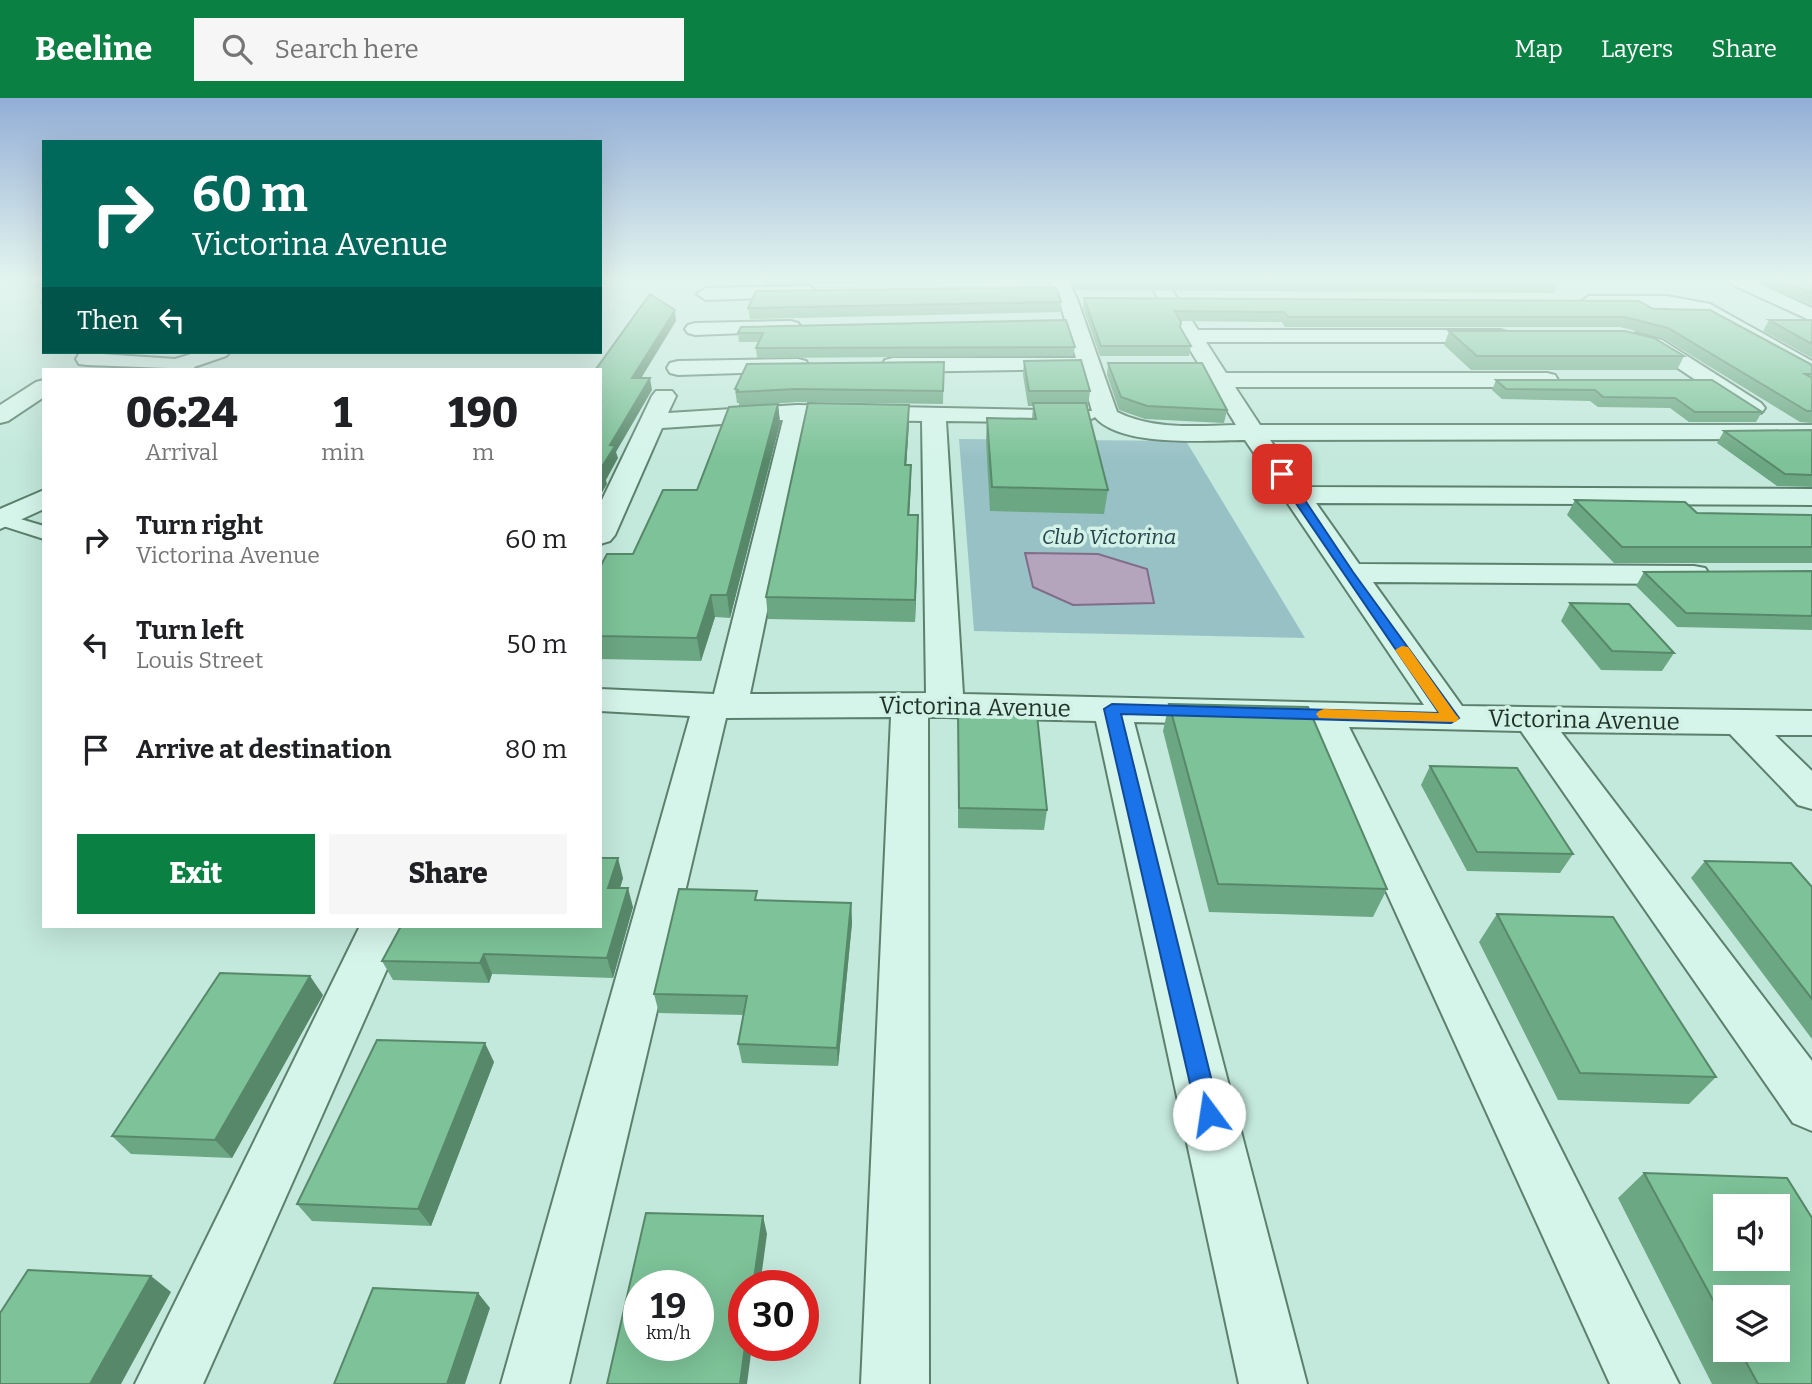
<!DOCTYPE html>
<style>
body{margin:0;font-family:Bitter,serif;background:#f6f6f6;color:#202124;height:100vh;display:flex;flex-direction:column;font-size:26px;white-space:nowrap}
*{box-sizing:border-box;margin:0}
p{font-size:23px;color:#757577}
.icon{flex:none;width:38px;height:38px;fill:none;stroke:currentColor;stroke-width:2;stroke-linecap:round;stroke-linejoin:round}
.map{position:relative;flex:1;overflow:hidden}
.panel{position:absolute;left:42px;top:270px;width:560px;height:560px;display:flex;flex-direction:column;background:#fff;border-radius:0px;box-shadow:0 7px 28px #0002}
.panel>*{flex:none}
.top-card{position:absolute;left:42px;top:42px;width:560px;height:214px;border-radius:0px;box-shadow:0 7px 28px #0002;background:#00695c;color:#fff;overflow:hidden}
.tools{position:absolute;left:1713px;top:1096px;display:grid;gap:14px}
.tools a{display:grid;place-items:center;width:77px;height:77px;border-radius:0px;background:#fff;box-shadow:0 7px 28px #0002;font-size:35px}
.speed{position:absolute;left:623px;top:1172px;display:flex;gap:14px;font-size:35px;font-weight:700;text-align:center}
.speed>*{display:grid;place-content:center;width:91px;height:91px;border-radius:50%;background:#fff;box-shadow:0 7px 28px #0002;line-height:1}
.speed small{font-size:18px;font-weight:400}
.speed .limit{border:10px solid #d22;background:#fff;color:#111}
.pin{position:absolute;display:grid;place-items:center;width:60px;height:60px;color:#fff;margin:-30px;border-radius:14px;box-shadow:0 4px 10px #0006}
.me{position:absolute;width:77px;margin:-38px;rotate:346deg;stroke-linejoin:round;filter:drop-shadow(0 0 5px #0008)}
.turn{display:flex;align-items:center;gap:24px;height:147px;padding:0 35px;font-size:32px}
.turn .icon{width:91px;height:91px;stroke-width:2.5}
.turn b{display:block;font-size:49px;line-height:60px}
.then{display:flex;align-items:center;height:66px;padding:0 35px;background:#0003;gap:14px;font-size:26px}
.eta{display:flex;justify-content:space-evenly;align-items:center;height:119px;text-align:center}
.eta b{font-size:42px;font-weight:800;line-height:49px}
.action{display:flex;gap:14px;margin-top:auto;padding:14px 35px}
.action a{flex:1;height:80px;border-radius:0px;background:#0b8043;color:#fff;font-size:28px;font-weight:800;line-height:80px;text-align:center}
.action a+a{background:#f6f6f6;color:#202124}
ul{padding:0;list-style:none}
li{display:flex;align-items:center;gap:21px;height:105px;padding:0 35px}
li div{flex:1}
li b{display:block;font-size:26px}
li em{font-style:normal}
header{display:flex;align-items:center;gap:42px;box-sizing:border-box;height:98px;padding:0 35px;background:#0b8043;color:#fff}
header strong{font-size:33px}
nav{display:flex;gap:38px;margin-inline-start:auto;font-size:24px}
.search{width:490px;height:63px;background:#f6f6f6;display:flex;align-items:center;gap:18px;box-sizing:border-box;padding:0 24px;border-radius:0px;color:#757577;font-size:26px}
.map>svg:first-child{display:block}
</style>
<header>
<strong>Beeline</strong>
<div class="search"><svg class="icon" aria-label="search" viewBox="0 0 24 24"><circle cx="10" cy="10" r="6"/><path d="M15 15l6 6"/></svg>Search here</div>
<nav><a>Map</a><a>Layers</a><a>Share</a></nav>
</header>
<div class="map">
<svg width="1812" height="1286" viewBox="0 0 1812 1286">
<rect width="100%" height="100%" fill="#c3e8dc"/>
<path fill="#98c1c5" d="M959,341L1186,343L1305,540L974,533Z"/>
<path fill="#b4a5bc" stroke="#816d88" stroke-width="2" d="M1025,455L1098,456L1147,471L1154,505L1073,507L1033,489Z"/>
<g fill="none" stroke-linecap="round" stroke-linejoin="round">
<defs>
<path id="lane" d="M0,415L44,428V441L0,427Z"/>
<path id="street" d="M1050,183H1068L1077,201L1117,314C1153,332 1196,328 1236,327L1148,183H1166L1198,232H1500L1507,234L1510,238L1507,242L1500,244H1206L1226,275H1547L1555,277L1558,282L1555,287L1547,289H1235L1260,327H1812V341L1270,342L1304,389L1812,391V407L1316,405L1359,466L1694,468L1705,470L1710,477L1705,484L1694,486L1373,484L1462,608L1812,613V637H1775L1812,673V711L1798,707L1730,636L1561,634L1812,963V1033L1793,1025L1521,633L1349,629L1679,1286H1610L1311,628L1134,624L1307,1286H1239L1096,623L945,619H928L929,1286H861L891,619L726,620L569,1286H501L690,618L600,613V591L714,596L783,322L662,330L615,437L610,443L600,446V406L652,298L656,293H672L676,298L668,315L797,307L1092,313L1080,271L893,274L885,272L882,267L885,262L893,260H1076L1059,201ZM1095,319C1121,350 1208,342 1245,342L1424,607L963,596L946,323L1084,325ZM807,321L922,323L926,595L750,596Z
M1730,183H1753L1812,210V223L1733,187Z
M809,188L818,194L816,198L706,202L697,196L706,190Z
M1589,198H1667L1710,206L1812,263V279L1698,215L1667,210L1582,208L1580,204Z
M791,223L798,225L801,229L798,233L695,237L688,235L685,231L688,227L695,225Z
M1637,235L1662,242L1761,305L1765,310L1761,315H1745L1648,250L1630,245L1627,241L1630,237Z
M198,254H230L226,258L194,269L195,271L87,267L79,266L76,261L79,256L87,255L175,261Z
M798,261L806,263L809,268L806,273L678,277L670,275L667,270L670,265L678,263Z
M44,282V299L8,323L0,325V307L36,284Z
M44,392V411L0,431V411Z
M360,828H406L203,1286H135Z"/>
</defs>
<use href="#lane" stroke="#5c806e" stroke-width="4"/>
<use href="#street" stroke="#5c806e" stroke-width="4"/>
<use href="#lane" fill="#d5f4ea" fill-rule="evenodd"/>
<use href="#street" fill="#d5f4ea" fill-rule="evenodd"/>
</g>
<path fill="#6ca783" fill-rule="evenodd" d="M44,183V196H42L36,184Z
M765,183H1048L765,187Z
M1069,183H1559L1554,195L1076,192Z
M1755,183H1812V207Z
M44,200V211L39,203Z
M1084,200L1653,211L1812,267V325L1800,324L1663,240L1620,229H1285L1282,224L1180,223V230L1191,248L1189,258H1100L1083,210Z
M1061,204L1060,214L750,221L748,210Z
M1769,222H1812V260L1763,233Z
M741,229L1075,249L1073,258L757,260L756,250L759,244H739L738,235Z
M1449,233L1684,258L1677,272H1471L1444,247Z
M1024,263L1090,293L1088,308H1087L1108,392L1104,416L990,413L986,343L987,320L1032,321L1033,308H1028L1023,277Z
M944,264L943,306L797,304L739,308V305H737L735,291Z
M1108,265L1227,312L1224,325L1145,321L1119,312L1107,277Z
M1496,282H1712L1762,314L1756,324H1689L1670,310L1598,309L1590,303L1502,301L1492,292Z
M778,306L780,325L730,520L715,519L701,563L600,561V469L633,456L697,392Z
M909,325L906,367H911L909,417L918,438L915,524L768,521L766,499Z
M1812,332V389L1777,388L1717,345L1724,333Z
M1575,402L1697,415L1812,417V465H1614L1567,417Z
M1812,473V532L1677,529L1636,488L1644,474Z
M1570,505L1674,555L1662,573L1601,572L1561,523Z
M1169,606L1387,791L1373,819L1209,814L1163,633Z
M958,615L1047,712L1044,732L958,730Z
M1430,668L1573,756L1560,775L1467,773L1421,687Z
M1705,763L1812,789V941L1691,780Z
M623,780L620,790L633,809L613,880L492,876L489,885L393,882L382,863Z
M758,802L851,805L852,825L838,968L742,965L738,946L744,917L659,915L654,896Z
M1497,816L1716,979L1689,1006L1558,1002L1479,844Z
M323,897L232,1060L131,1056L112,1038Z
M494,964L431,1128L312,1123L297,1106Z
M1644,1075L1812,1286H1712L1618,1100ZM1726,1199L1778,1251H1726Z"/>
<path fill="#58886a" d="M675,212L676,223L634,292L632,280Z
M650,280L652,292L616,354L618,360L606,382L607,386L600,398V372L610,347Z
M778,306L780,325L730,520L727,497Z
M909,307V325L905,386V367Z
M911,367V386L908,438V417Z
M918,417V438L915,524V502Z
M711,497L715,519L701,563L697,540Z
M618,760L623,780L614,809L608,790Z
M628,790L633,809L613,880L607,860Z
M851,805L852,825L838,968L837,950Z
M484,856L492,876L489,885L480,865Z
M310,878L323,897L232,1060L215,1042Z
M485,945L494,964L431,1128L418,1111Z
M763,1118L767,1136L760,1188H753Z
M151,1178L171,1194L121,1286H90Z
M478,1195L490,1210L465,1286H447Z
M745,1248H752L747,1286H740Z"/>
<path fill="#7dc298" stroke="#58886a" stroke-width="2" fill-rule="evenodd" d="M1783,183H1812V195Z
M1056,189L1061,204L748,210L756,193Z
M650,196L675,212L632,280H650L610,347L615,348L600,372V271H596Z
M1084,200L1639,203L1653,211L1710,212L1812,267V276H1805L1812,280V313H1807L1668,230L1624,219H1288L1284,214L1175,213L1181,224L1180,229L1191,248H1101Z
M1066,222L1075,249L756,250L763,235H738L741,229Z
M1769,222H1812V246Z
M1449,233H1625L1654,240L1684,258H1477Z
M1081,262L1090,293H1029L1024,263Z
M944,264L943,293L796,291L737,294L738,292L735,291L747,266Z
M1108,265H1202L1227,312L1147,308L1121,299Z
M1496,282H1712L1762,314H1695L1675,300L1603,299L1595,292L1506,291Z
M808,305L909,307L905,367H911L908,417H918L915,502L766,499Z
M1033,305H1086L1108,392L992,389L987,320L1036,321Z
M778,306L727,497H711L697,540L600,538V469L607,456H633L663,392H697L729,309Z
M1812,332V377L1785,376L1724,333Z
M1575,402L1685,404L1697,415L1812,417V449H1622Z
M1812,473V518L1686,515L1644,474Z
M1570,505L1629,506L1674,555L1612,553Z
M1169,606L1308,609L1387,791L1218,786Z
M958,615L1037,617L1047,712L959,710Z
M1430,668L1517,670L1573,756L1477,754Z
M600,760H618L608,790H628L607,860L484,856L480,865L382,863L401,828H600Z
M1705,763L1791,765L1812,789V901Z
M679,791L757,793L755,802L851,805L837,950L738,946L747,898L654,896Z
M1497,816L1613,819L1716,979L1580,975Z
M220,875L310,878L215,1042L112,1038Z
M377,942L485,945L418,1111L297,1106Z
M1644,1075L1787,1080L1812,1120V1286H1758L1739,1251H1778V1199H1726V1226ZM1726,1108H1778V1160H1726Z
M646,1115L763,1118L753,1188H744V1248H745L740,1286H607ZM639,1188H698V1248H639Z
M28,1172L151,1178L90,1286H0V1215Z
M373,1190L478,1195L447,1286H334Z"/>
<linearGradient id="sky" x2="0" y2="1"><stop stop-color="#93aed6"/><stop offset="0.5" stop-color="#e4f5ef"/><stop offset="1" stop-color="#e4f5ef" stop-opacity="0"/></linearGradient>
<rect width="1812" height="363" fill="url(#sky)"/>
<path fill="#1a73e8" stroke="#114b97" stroke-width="2" d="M1278,374H1286L1353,474L1459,620L1451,625L1121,616L1220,1016L1217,1024L1209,1027L1200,1024L1197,1016L1104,611L1112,606L1439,615L1276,376Z"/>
<path fill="#f59e0b" d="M1402,548L1408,549L1456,617L1459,620L1456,624L1319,620L1316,616L1319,613L1324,611L1439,615L1395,552Z"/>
<g text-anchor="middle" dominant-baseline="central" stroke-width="7" stroke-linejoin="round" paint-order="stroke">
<g font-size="21" font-style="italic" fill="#27444c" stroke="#d2f1e7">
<text x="1109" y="439">Club Victorina</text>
</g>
<g font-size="24" fill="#1e3227" stroke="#d2f1e7">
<text transform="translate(975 609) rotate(1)">Victorina Avenue</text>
<text transform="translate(1584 622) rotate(1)">Victorina Avenue</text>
</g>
</g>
</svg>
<div class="tools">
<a><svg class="icon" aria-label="sound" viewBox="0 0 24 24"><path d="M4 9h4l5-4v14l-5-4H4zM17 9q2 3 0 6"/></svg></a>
<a><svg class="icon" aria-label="layers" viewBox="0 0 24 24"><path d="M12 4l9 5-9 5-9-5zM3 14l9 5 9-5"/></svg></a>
</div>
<div class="speed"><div>19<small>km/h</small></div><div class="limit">30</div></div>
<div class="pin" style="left:1282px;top:376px;background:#d93025"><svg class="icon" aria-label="arrive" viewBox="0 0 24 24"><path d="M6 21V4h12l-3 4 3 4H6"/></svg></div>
<svg class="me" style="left:1209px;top:1016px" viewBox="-20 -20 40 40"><circle r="19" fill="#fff"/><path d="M0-13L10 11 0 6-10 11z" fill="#1a73e8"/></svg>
<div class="top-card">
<div class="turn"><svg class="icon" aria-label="right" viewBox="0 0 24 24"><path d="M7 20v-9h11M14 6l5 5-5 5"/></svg><div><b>60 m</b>Victorina Avenue</div></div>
<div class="then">Then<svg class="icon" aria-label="left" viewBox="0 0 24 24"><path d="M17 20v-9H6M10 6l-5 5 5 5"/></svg></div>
</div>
<section class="panel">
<div class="eta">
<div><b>06:24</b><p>Arrival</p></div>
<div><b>1</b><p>min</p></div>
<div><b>190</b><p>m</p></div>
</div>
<ul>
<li><svg class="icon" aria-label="right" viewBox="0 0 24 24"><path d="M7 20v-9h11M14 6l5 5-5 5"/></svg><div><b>Turn right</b><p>Victorina Avenue</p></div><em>60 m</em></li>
<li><svg class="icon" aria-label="left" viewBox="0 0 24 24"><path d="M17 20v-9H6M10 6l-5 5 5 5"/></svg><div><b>Turn left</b><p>Louis Street</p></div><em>50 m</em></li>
<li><svg class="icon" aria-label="arrive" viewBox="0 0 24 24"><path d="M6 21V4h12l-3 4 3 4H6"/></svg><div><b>Arrive at destination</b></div><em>80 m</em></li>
</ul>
<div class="action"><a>Exit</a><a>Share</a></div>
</section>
</div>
